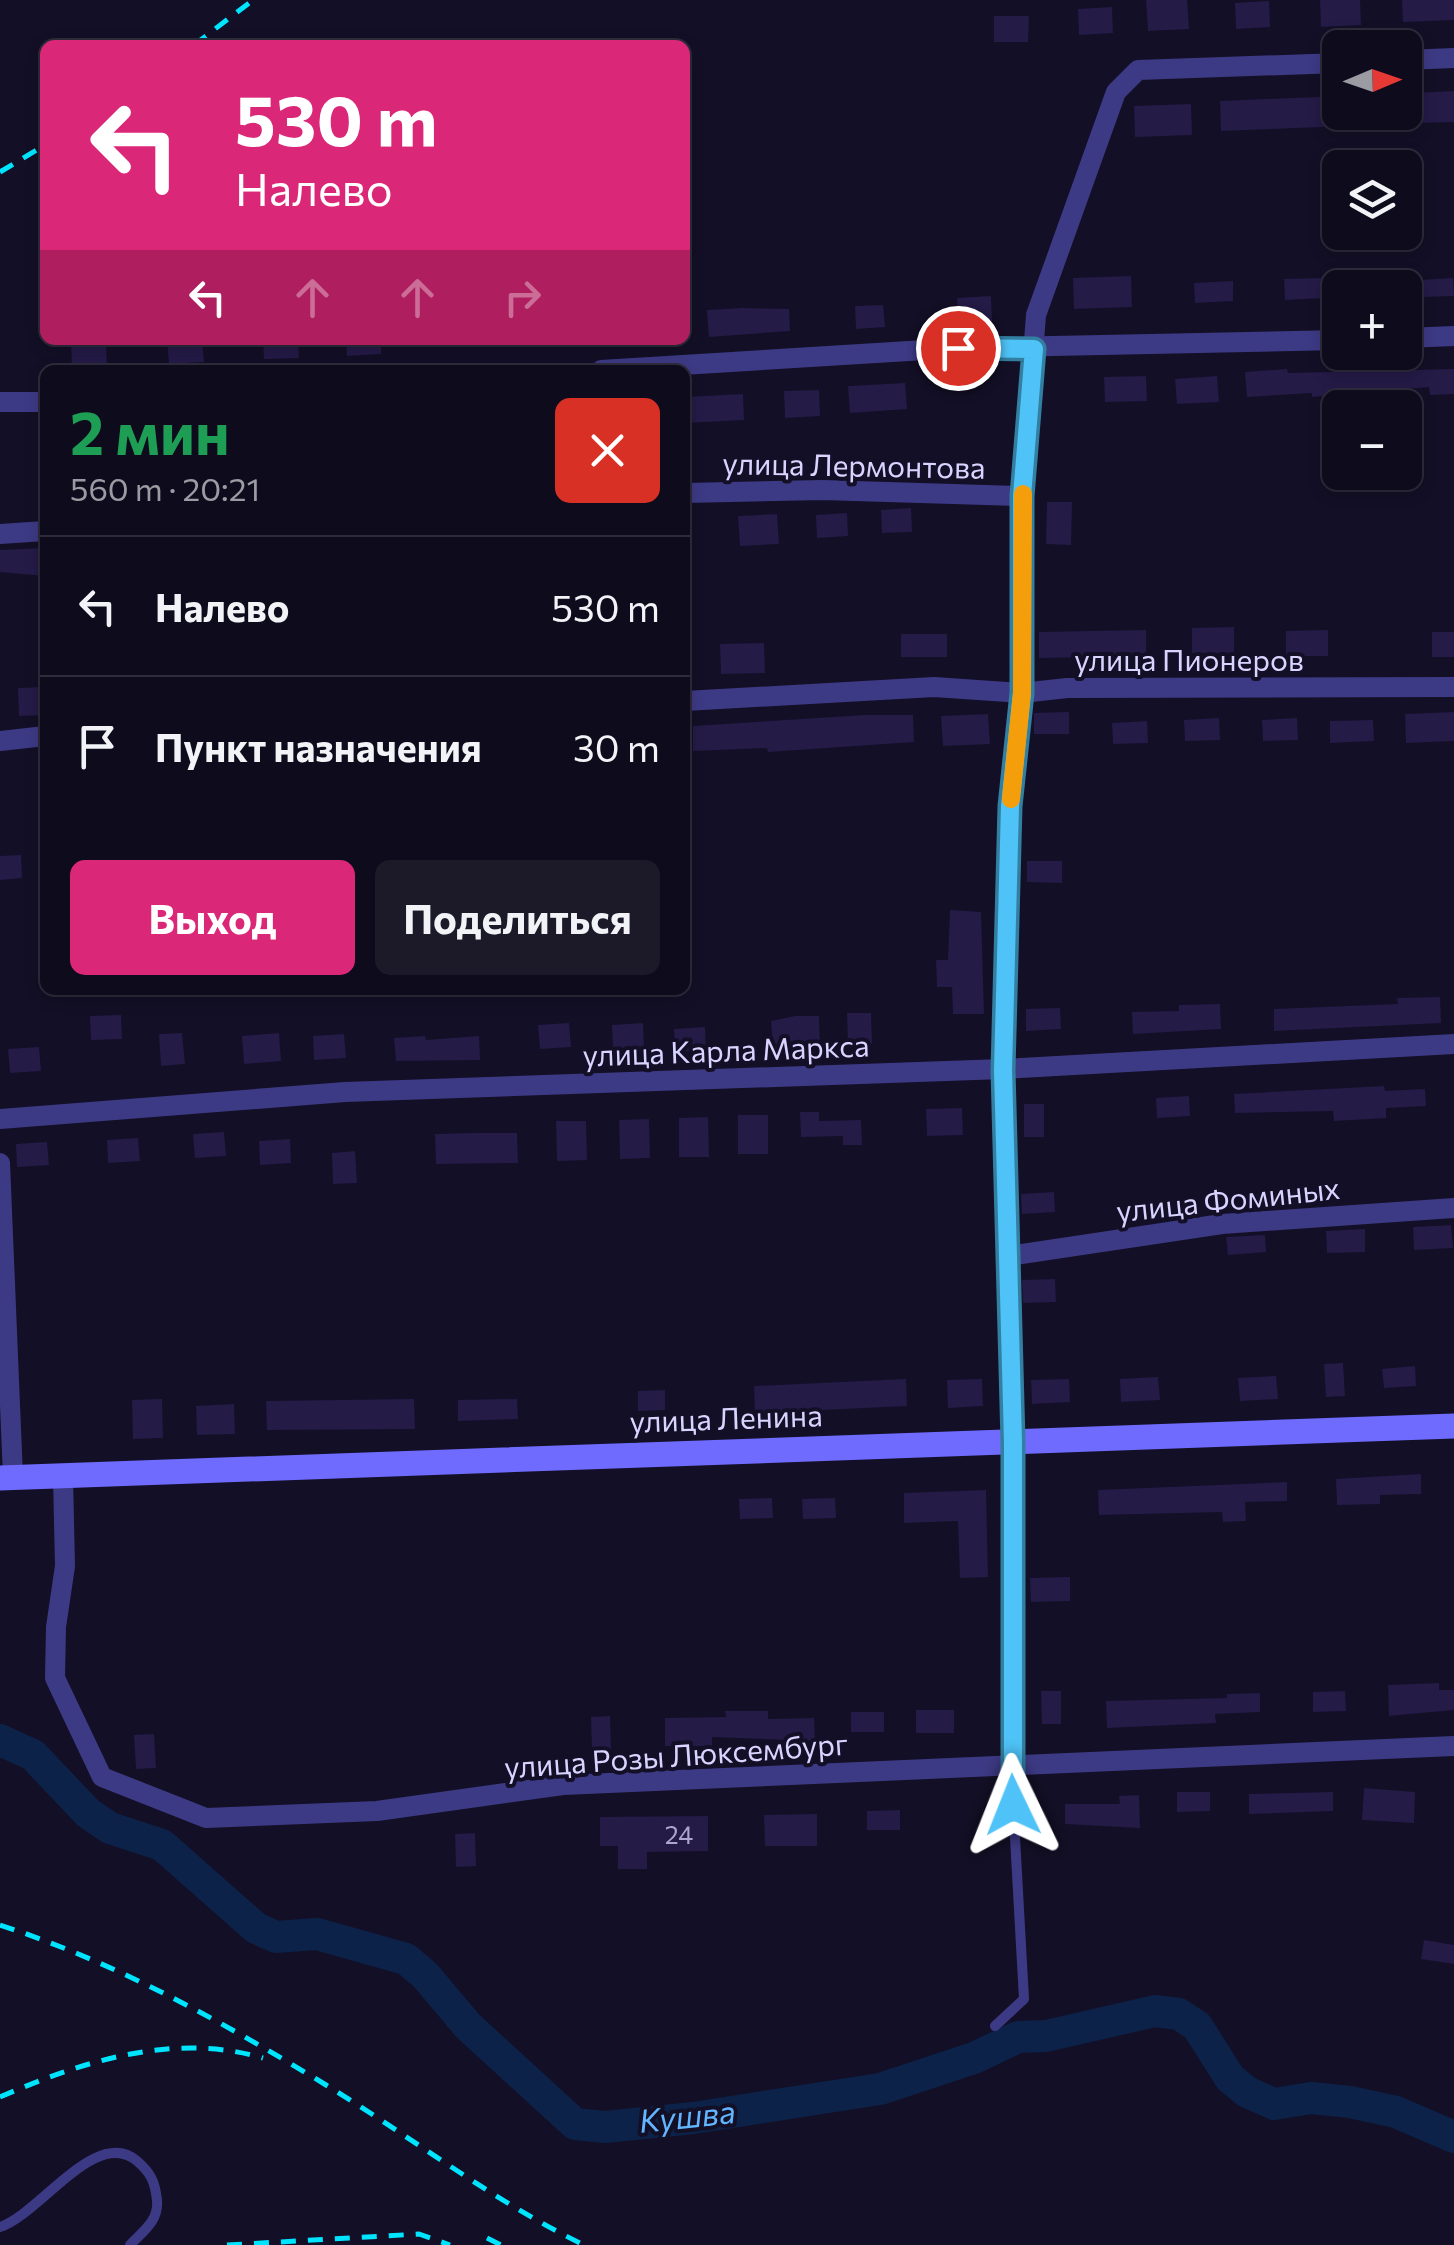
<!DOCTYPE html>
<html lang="ru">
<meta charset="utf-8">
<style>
body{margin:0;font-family:Commissioner,sans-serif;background:#1c1929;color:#f1f3f6;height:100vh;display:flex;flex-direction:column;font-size:38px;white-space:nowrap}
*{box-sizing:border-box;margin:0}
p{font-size:32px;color:#9b9ba3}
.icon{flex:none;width:55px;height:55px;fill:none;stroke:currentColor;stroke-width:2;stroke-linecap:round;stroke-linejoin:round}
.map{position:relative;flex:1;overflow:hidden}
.panel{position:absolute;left:40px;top:365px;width:650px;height:630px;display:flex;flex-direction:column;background:#0e0b1c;border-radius:15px;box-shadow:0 5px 15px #0003,0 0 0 2px #2e2b3b}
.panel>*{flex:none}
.guide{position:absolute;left:40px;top:40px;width:650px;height:305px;border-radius:15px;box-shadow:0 5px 15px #0003,0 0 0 2px #2e2b3b;background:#db2777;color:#fff;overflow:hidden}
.needle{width:65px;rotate:88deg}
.controls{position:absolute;left:1322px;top:30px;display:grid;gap:20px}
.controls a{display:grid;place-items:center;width:100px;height:100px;border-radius:15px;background:#0e0b1c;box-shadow:0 5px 15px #0003,0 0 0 2px #2e2b3b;font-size:50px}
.pin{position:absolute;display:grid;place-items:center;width:85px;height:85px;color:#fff;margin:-42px;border:5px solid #fff;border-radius:50%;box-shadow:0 2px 10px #0007}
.me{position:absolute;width:110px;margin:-55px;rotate:358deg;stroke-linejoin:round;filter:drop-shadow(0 0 8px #0008)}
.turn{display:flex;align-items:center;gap:35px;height:210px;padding:0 30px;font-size:45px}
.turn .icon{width:130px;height:130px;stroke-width:2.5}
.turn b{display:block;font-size:70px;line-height:85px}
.lanes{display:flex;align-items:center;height:95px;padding:0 30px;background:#0003;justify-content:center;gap:50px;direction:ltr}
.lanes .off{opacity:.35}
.round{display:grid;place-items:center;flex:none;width:105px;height:105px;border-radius:15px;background:#1c1929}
.overview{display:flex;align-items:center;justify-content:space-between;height:170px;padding:0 30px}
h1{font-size:60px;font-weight:700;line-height:75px;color:#1e9e55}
.action{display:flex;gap:20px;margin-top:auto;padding:20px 30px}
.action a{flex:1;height:115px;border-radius:15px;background:#db2777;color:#fff;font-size:40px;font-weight:700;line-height:115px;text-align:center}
.action a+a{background:#1c1929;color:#f1f3f6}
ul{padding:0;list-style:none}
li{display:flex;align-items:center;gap:30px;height:140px;padding:0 30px;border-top:2px solid #2e2b3b}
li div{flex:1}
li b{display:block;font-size:38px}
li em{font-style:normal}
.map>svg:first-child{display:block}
</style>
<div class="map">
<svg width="1454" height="2245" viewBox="0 0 1454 2245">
<rect width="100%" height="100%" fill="#130f26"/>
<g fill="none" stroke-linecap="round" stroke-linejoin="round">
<path stroke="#0c2248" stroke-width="32" d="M0,1740L33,1755L88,1813L110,1828L162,1845L256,1928L276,1937L317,1934L406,1959L425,1975L468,2026L575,2124L605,2127L693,2118L880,2089L974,2058L1018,2037L1046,2036L1155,2011L1179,2014L1197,2026L1230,2078L1247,2092L1274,2104L1311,2098L1350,2102L1396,2112L1454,2137"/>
</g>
<path fill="#241b47" d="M1146,0H1187L1189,29L1148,31Z
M1320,0H1360L1361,25L1321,27Z
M1402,0H1454V20L1403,22Z
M1269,1L1270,27L1236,29L1235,3Z
M1112,7L1113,33L1079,35L1078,9Z
M994,16H1029L1028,42H994Z
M1454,91V122L1416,123L1414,93Z
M1340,96V112H1374V125L1221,131L1220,101Z
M1191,104L1192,135L1135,137L1134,106Z
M1131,276L1132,307L1074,309L1073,278Z
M1323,278V298L1285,300L1284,279Z
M1453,278L1454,296L1421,297L1420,280Z
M1233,281V301L1195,303L1194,283Z
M991,296L992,322L958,324L957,298Z
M883,305L885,327L856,329L855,306Z
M742,308L789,309L790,331L709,337L707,310Z
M167,340H202L204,362L169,364Z
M263,340H298L299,358L264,359Z
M346,340H381V354L347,356Z
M106,342L107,369L72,370L71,344Z
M1287,369L1288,373L1454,369V394L1430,395L1429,387L1312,397V393L1247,397L1245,372Z
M1146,376L1147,401L1105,402L1104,377Z
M1217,376L1219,402L1177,404L1175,379Z
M905,383L907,409L850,413L848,386Z
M819,390L820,416L785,418L784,391Z
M743,394L744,420L685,423V397Z
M1047,502H1072L1071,545L1046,544Z
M911,508L912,532L882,533L881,510Z
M847,513L848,536L817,538L816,515Z
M777,514L779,544L740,546L738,516Z
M45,548V576L0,572V550Z
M1234,627V653H1192V628Z
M1146,630V656L1039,658V632Z
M1328,630V656H1286V631Z
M1432,632H1454V657H1432Z
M901,634H947V657H901Z
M764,643L765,673L721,674L720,644Z
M45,687V715L19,716L18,688Z
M1069,712V734H1034V713Z
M1454,712V741L1406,743L1405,714Z
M988,714L990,744L943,746L941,716Z
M865,715H913L914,742L768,752L767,748L693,751V726Z
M1219,718L1220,740L1185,741L1184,720Z
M1297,718L1298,740L1263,741L1262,720Z
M1373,720L1374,741L1330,743V721Z
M1147,721L1148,743L1113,744L1112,723Z
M21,855L22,878L0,880V856Z
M1027,861H1062V883L1027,882Z
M950,910L981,912L984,1014H953L952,987H937L936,960H948Z
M1440,997L1441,1023L1274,1031V1009L1398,1004L1397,998Z
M1220,1004L1221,1029L1133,1034L1132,1012L1179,1011V1005Z
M1060,1008L1061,1029L1026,1031V1009Z
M847,1013H871L872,1044L848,1045Z
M121,1015L122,1039L91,1040L90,1016Z
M795,1016H819L820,1047L773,1046L771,1021Z
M569,1023L571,1047L540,1049L538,1025Z
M643,1023L644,1047L613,1049L612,1025Z
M705,1027L706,1050L675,1052L674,1029Z
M182,1033L185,1064L161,1066L159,1034Z
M279,1033L281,1061L244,1064L242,1036Z
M344,1034L346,1058L314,1060L313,1036Z
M425,1036L426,1040L479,1036L480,1060L396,1061L394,1038Z
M39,1047L41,1071L10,1073L8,1049Z
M1384,1086L1385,1091L1425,1089L1426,1106L1386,1108V1118L1334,1121L1333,1111L1235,1113L1234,1094Z
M1189,1096L1190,1116L1157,1118L1156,1098Z
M1024,1104H1044V1137H1024Z
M962,1108L963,1135L927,1136L926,1109Z
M800,1112H819V1121L861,1120L862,1145H843V1136L801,1137Z
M738,1115H768V1154H738Z
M708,1117L709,1157H679V1118Z
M649,1119L650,1158L620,1159L619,1120Z
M556,1121H586L587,1160L557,1161Z
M224,1132L226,1156L195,1158L193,1134Z
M474,1133H517L518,1163L436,1164L435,1134Z
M138,1138L140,1161L108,1163L107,1140Z
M290,1139L291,1163L260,1165L259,1141Z
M47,1142L49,1165L17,1167L16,1144Z
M355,1151L357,1183L333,1184L332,1153Z
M1054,1192L1055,1212L1022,1214L1021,1194Z
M1451,1225L1453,1248L1414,1250L1413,1227Z
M1365,1229V1252L1327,1253L1326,1231Z
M1265,1235L1266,1252L1228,1255L1226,1237Z
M1055,1279L1056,1302L1023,1303L1022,1280Z
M1343,1363L1345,1396L1326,1397L1324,1364Z
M1415,1366L1416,1386L1384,1388L1382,1369Z
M1276,1376L1278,1399L1240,1401L1238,1378Z
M1158,1377L1160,1400L1121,1402L1120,1379Z
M906,1379L907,1406L755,1413L754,1386Z
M982,1379L983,1406L948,1408L947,1380Z
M1069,1379L1070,1402L1032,1404L1031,1380Z
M665,1390V1410L638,1411V1391Z
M162,1399L163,1438L133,1439L132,1400Z
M414,1399L415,1429L267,1430L266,1401Z
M517,1399L518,1419L458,1421V1400Z
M234,1404L235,1434L197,1435L196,1406Z
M1421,1474V1494L1380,1495V1504L1337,1505L1336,1479Z
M1287,1482V1501L1245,1502L1246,1521L1223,1522L1222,1512L1099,1515L1098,1490Z
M986,1490L988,1577L960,1578L958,1521L904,1523V1493Z
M772,1498L773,1518L740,1519L739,1499Z
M835,1498L836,1518L803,1519L802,1499Z
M1070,1577V1601L1031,1602L1030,1578Z
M1439,1683V1690H1454V1710L1389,1716L1388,1685Z
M1041,1691H1061V1724H1042Z
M1345,1691L1346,1711L1313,1712V1692Z
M1260,1693V1712L1215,1714L1216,1723L1107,1728L1106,1701L1227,1698V1694Z
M916,1710H954V1733H916Z
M725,1711H768V1719L814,1718L815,1741L712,1737V1746H665V1718L726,1717Z
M851,1712H884V1732H851Z
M610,1716L611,1749L592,1750L591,1717Z
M154,1734L156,1768L136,1769L134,1735Z
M1364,1788L1415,1792L1414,1823L1362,1820Z
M1177,1792H1210V1811L1177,1812Z
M1333,1792V1811L1249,1814V1794Z
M1139,1795L1140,1828L1065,1824V1804H1120L1119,1796Z
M900,1810V1830H867V1811Z
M817,1814V1846H765L764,1815Z
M708,1816V1851L647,1852V1869H618V1846H600V1817Z
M475,1833L476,1866L456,1867L455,1834Z
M1424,1940L1454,1945V1964L1421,1959Z"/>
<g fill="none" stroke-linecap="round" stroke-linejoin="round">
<path stroke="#3d3a85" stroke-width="10" d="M995,2026L1024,1999L1011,1766
M0,2227C40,2214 96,2126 137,2161C151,2173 155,2182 157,2200C159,2221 143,2231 130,2245"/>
<path stroke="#3d3a85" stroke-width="20" d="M1405,60L1454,58
M1405,338L1454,336
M601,370L958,348L1340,340
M0,402H45
M685,493L822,490L1022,496
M0,534L45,531
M685,701L934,687L1022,693L1067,688L1454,687
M0,741L45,736
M0,1119L345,1092L1003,1069L1454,1044
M0,1163L13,1477
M1008,1256L1222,1224L1454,1208
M63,1476L65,1566L56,1627L55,1678L102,1777L206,1818L377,1811L563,1785L1454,1746
M1011,1766L1013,1441L1003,1069L1011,806L1022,693V496L1036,315L1116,92L1138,70L1340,63"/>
<path stroke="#6f6bff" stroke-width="25" d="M0,1478L1454,1426"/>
<path stroke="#00e5ff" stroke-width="5" stroke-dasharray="15 12" stroke-linecap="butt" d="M194,45L253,0
M0,172L45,145
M0,1925C117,1963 221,2021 326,2085C413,2138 493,2201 584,2245
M0,2097C83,2061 174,2032 263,2058
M487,2238L501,2245
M227,2245L419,2234L450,2245"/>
</g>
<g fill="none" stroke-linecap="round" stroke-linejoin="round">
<defs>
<path id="route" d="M958,348L1034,349L1022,496V693L1010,806L1003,1070L1013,1442V1805"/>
</defs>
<use href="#route" stroke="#337fa1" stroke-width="25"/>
<use href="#route" stroke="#4fc3f7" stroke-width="18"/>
<path stroke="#f59e0b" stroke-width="18" d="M1011,799L1022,693L1023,494"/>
</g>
<g text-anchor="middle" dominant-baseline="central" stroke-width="8" stroke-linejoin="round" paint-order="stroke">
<g font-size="25" fill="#aca6d1">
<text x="679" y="1834">24</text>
</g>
<g font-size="30" fill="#d9d4ff" stroke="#130f26">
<text transform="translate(854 464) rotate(1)">улица Лермонтова</text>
<text x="1189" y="658">улица Пионеров</text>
<text transform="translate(726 1049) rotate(-2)">улица Карла Маркса</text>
<text transform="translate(1228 1198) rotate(-6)">улица Фоминых</text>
<text transform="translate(726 1417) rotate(-2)">улица Ленина</text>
<text transform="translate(676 1754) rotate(-4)">улица Розы Люксембург</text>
</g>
<g font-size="32" font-style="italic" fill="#62b6ff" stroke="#130f26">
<text transform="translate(687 2115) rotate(-6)">Кушва</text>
</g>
</g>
</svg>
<div class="controls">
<a><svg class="needle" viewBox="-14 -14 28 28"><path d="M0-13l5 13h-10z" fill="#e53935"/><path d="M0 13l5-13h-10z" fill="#9b9ba3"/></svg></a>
<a><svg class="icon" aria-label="layers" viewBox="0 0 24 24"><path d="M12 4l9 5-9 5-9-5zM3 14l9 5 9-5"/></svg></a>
<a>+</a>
<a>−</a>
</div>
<div class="pin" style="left:958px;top:348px;background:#d93025"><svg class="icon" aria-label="arrive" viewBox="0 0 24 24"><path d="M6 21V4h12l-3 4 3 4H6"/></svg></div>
<svg class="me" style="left:1013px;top:1805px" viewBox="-20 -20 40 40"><path d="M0-17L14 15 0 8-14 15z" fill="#4fc3f7" stroke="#fff" stroke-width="4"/></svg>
<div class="guide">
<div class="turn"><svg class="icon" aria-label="left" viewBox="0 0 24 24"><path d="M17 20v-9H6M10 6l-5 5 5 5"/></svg><div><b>530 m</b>Налево</div></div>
<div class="lanes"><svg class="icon" aria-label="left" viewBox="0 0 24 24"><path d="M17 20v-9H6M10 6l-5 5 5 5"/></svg><svg class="icon off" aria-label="ahead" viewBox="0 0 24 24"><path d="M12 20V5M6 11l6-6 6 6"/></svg><svg class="icon off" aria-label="ahead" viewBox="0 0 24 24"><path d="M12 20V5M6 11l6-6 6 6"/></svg><svg class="icon off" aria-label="right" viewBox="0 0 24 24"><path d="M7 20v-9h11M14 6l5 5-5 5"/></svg></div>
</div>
<section class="panel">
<div class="overview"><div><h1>2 мин</h1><p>560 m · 20:21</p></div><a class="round" style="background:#d93025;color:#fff"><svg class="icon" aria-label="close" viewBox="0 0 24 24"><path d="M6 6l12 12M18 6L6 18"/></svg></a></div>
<ul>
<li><svg class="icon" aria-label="left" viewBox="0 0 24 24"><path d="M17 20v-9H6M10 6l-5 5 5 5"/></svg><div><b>Налево</b></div><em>530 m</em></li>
<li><svg class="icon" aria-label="arrive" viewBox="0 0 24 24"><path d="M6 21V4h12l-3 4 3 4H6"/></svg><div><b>Пункт назначения</b></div><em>30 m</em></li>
</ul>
<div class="action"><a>Выход</a><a>Поделиться</a></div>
</section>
</div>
